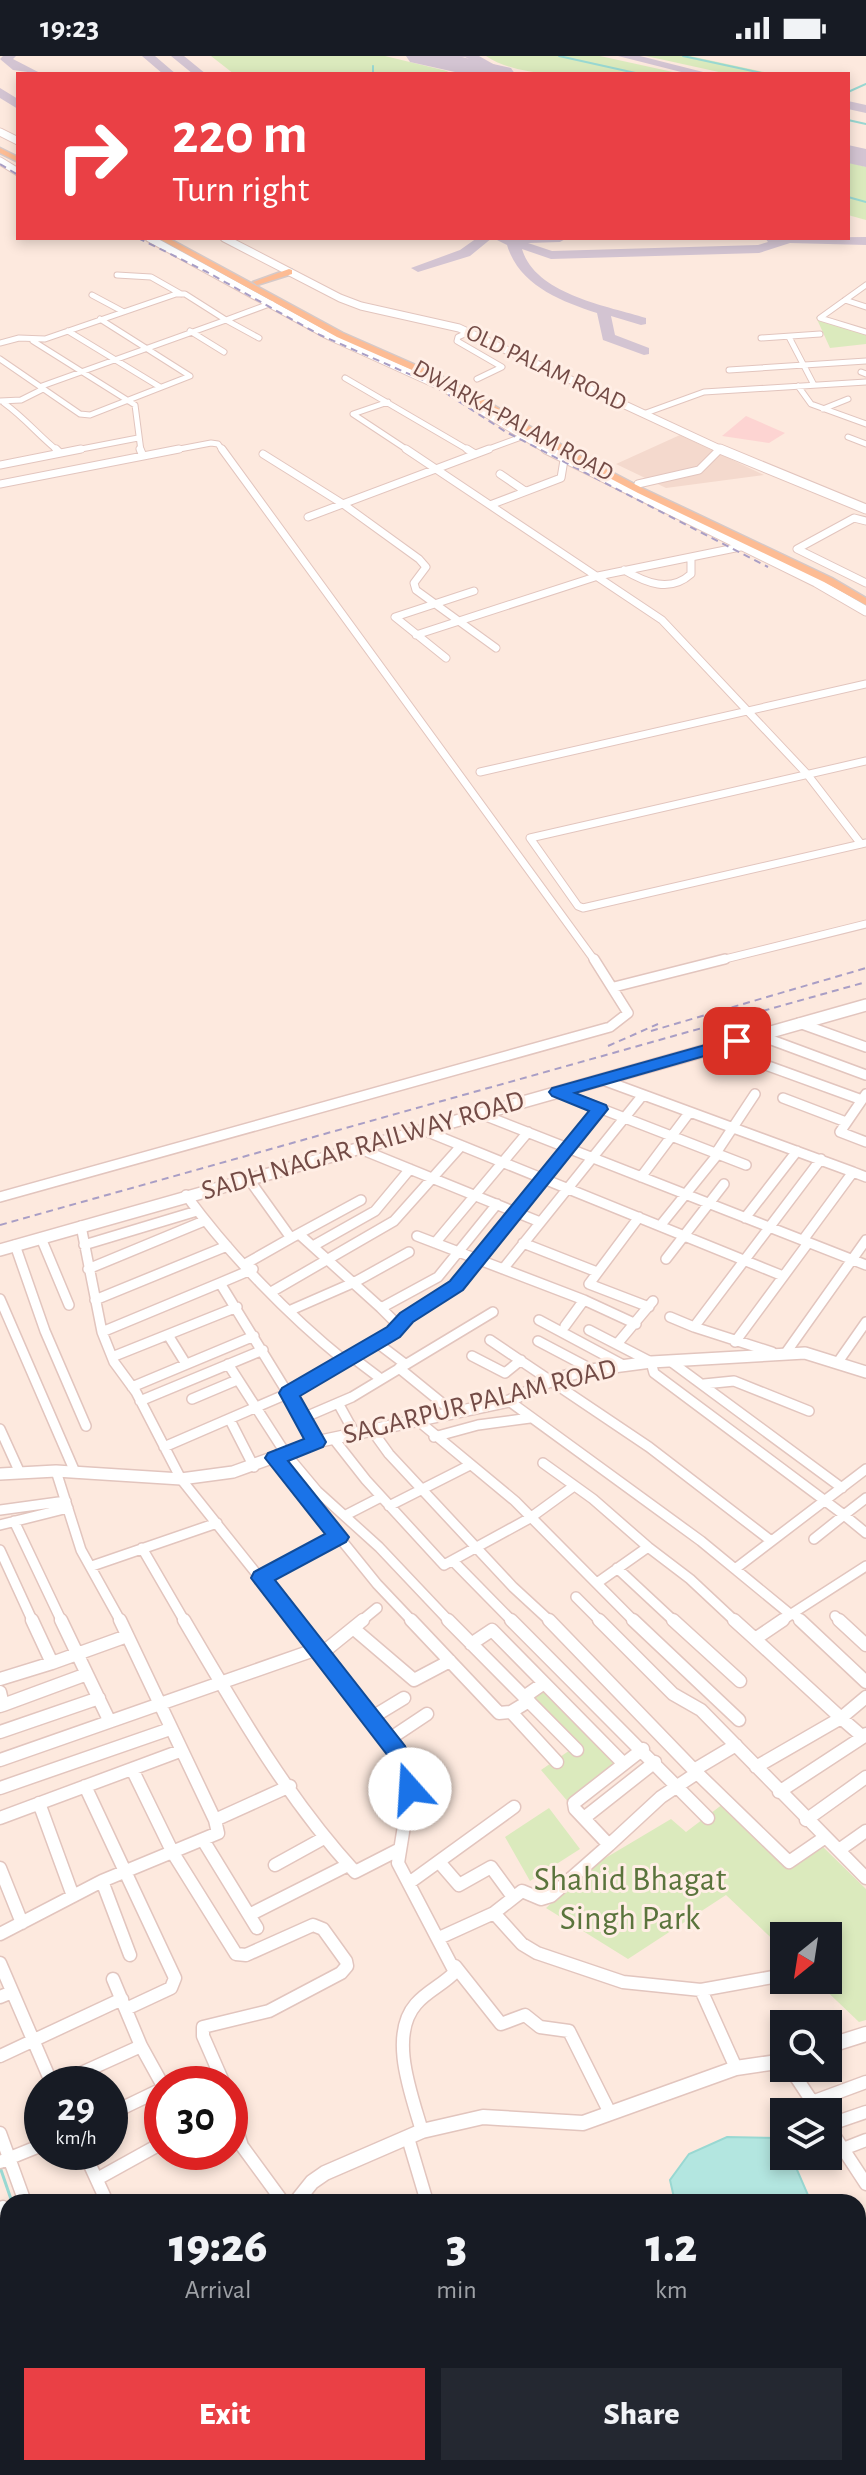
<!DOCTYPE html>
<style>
body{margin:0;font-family:"Alegreya Sans",sans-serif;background:#242831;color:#f1f3f6;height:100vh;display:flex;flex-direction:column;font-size:30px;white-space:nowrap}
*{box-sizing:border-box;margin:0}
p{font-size:26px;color:#9ea1a6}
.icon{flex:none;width:44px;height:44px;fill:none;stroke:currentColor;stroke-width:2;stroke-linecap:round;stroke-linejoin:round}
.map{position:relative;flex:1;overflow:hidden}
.drawer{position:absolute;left:0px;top:2138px;width:866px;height:282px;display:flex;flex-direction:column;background:#171b24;border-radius:24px 24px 0 0;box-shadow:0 4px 12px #0003}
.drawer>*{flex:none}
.top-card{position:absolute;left:16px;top:16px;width:834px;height:168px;border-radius:0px;box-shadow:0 4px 12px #0003;background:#ea4045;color:#fff;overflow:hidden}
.needle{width:52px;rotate:210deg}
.buttons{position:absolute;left:770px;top:1866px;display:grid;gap:16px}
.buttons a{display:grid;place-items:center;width:72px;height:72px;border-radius:0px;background:#171b24;box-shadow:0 4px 12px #0003;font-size:40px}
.speed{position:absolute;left:24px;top:2010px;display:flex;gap:16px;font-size:40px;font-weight:700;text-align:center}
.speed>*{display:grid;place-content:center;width:104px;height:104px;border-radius:50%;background:#171b24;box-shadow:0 4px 12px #0003;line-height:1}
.speed small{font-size:20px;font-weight:400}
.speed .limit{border:12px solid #d22;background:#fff;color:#111}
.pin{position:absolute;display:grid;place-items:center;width:68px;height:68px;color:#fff;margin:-34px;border-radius:16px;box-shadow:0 4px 12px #0006}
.me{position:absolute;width:88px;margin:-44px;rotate:341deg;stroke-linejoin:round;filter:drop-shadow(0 0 6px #0008)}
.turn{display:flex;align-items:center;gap:28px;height:168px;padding:0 24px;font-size:36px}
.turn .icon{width:104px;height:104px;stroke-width:2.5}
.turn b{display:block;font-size:56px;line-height:68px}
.eta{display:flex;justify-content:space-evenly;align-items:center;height:136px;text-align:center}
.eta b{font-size:48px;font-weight:800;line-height:56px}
.button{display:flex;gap:16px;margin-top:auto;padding:16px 24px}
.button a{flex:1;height:92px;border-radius:0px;background:#ea4045;color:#fff;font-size:32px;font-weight:800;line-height:92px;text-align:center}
.button a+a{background:#242831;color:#f1f3f6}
.status{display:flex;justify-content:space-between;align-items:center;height:56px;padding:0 40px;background:#171b24;direction:ltr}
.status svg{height:22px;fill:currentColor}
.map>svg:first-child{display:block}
</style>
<div class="status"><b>19:23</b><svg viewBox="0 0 49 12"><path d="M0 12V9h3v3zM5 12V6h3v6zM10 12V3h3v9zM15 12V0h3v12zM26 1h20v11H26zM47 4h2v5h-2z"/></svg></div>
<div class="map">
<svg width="866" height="2419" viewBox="0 0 866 2419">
<rect width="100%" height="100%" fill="#fde9de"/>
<path fill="#f4d9cd" d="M680,379L764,419L666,432L616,408Z"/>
<path fill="#fdd4d2" d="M746,360L785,377L769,387L722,380Z"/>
<path fill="#dbeabd" d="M211,0H385L447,15L450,18H234Z
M486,0H600L682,18C629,18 528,29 486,0Z
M646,0H690L773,18H728Z
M848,106L866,111V164L848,159Z
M816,261L866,277V288L830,292Z
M545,1628L620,1710L569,1747L541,1714L576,1690L527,1642Z
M723,1748L786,1811L820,1788L866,1833V1964L859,1966L815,1924H828V1880H784V1894L726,1839L628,1903L546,1852L592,1810L671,1763L686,1776Z
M549,1752L580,1793L530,1825L505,1781Z"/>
<path fill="#b3e6e0" stroke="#99d8d2" stroke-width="2" d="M727,2081L782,2082L784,2100H791L811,2146H675L670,2124L689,2098Z"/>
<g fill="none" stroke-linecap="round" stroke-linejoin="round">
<path stroke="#99d8d2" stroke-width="2" d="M559,0L640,18
M683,0L766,18
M373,10V18
M848,36L866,28
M848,64L866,68
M848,141L866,146"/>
<path stroke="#99d8d2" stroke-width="3" d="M0,2111L12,2146
M104,2412L106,2419"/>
<path fill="#d3c4d2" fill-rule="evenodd" d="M16,0L13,3L42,18L13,14L0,3L3,0Z
M142,0H155L176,18H163Z
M171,0H184L206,18H193Z
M431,0H479L511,18H496L465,1L433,6L427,3Z
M618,0H640L711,18H689Z
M0,32L18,43V53L0,42Z
M848,45L866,49V57L848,53Z
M866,181V189L790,187L759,197L551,203L522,193C535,238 607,250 646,262V268L641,269L611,260L615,279L649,292V298L644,299L603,284L597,257C560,245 519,229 507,189L497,184L567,182L560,186L528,187L552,195L758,189L768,186L765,182Z
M477,182H492L470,200L418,216L411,212L460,194Z"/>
<path fill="#d3c4d2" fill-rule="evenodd" d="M406,0H457L511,12L515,18H464L410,6Z
M848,89L866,93V111L848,107Z"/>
<defs>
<path id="minor-far3" d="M117,219L151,221L181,238
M866,229L820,262L866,276
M92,239L122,255
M845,244L866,251
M68,275L160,331
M190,275L224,296
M469,276L458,281L457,285L502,311L477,323
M789,281L814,329
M761,282L820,278
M33,285L135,349L141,395
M0,287L19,282L45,283L176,238H185L226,264L272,247
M0,303L80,358L90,359L190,320L100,263
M729,314L866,305
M861,316L866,318
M345,322L470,395
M798,330L811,348L866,368
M0,345L21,344L41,334L42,330L226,264L259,282
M388,346L353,358L409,395
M4,347C26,363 38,379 58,395
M823,353L848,343
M646,357L704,336L866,326
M848,381L866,388
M71,395L138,382
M169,395L211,387L218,388L223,395
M483,395L524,380
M718,395L720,393"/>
<path id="minor-far2" d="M56,393L60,397
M140,393L143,400
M222,393L595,905
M406,393L662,564L807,718L861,788
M467,393L475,398
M263,398L343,448L419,503L426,511L414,527L416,534L496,592
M0,409L81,393
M500,418L525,435
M0,428L179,393
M638,428L699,414L720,393
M490,449L561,422L564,404
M308,461L489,393
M866,465L854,462L797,493L866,527
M624,514C646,527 670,537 691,518V501
M416,579L598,520L740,491
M446,602L395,561L474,535
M866,705L530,782L578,850L583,852L866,787
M480,716L866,628
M717,905L866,868"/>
<path id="minor-far1" d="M614,931L725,903
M799,967L866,991
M758,979L866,1019
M716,991L862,1044
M603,1024L853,1116
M558,1036L746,1109
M866,1038L840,1076L866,1086
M783,1042L846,1066
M481,1058L866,1209
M423,1074L783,1220
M358,1092L540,1166
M716,1097L755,1038
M641,1121L689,1057
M248,1122L291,1182L361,1144
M186,1139C229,1198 288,1259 345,1305
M0,1141L610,971L628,957L594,903
M639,1161L589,1228L649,1251
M745,1162L797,1095
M81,1170L102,1276L114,1306L136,1336L181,1423L295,1566
M660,1170L718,1098
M299,1178L381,1252L438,1221L497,1148
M417,1180L584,1244L636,1268
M41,1182L69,1249
M803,1184L853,1116L866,1121
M435,1187L528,1076
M523,1187L597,1216
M15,1189L45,1275L86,1370
M84,1189L197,1155
M313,1190L375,1155L410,1113
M666,1203L724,1128
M247,1207L291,1182
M88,1213L204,1165
M503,1213L642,1040
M220,1227L253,1213
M273,1235L394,1165L461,1090
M0,1243L75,1416
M95,1244L227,1190
M381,1252L400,1271
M291,1254L355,1226L409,1196
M670,1261L694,1271
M539,1264L625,1310
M565,1270L584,1244
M589,1274L651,1306L654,1317L844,1459L866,1442
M102,1276L220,1227L303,1362
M168,1279L186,1308
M490,1284L649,1391L770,1484
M538,1285L593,1314
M376,1286L405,1308
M735,1286L808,1187
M617,1288L653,1245
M772,1296L694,1271L821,1103
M785,1298L866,1184
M472,1300L505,1317L521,1304
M112,1301L237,1251
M352,1301L381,1323
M670,1305L842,1432
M838,1306L866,1266
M228,1308L286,1398L317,1435L379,1491L450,1566
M399,1312L453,1356
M704,1328L734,1325L809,1355
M132,1331L254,1280
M192,1343L237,1324
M140,1345L263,1294
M509,1345L701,1485L791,1559
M338,1347L354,1376
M416,1363L515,1445L635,1566
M230,1364L254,1411
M0,1373L20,1417
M371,1373L389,1398L513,1531L551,1566
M434,1381L478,1369L530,1362
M333,1382L366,1424L444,1509L530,1462L574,1430
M316,1386L303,1362L352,1341L493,1256
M164,1391L289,1337L324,1318L397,1274L407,1261L454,1232L600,1053
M275,1402L377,1528L413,1566
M543,1407L593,1443L648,1491L597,1527
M56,1415L81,1494L121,1566
M389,1450L470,1409
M0,1454L66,1445
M346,1459L381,1441
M14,1465L62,1566
M0,1469L68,1452
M814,1483L844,1459L866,1477
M648,1491L690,1523L736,1566
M142,1492L185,1566
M0,1494L33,1566
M454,1506L513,1566
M92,1510L217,1467
M617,1512L675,1566
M735,1513L866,1413
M262,1522L339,1481
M576,1541L601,1566
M793,1557L866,1510
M835,1560L841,1566
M360,1566L377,1552
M780,1566L793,1557L802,1566"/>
<path id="minor" d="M61,1564L109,1664
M184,1564C235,1651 286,1741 355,1816L398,1794
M294,1564L404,1707L410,1733L398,1807L455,1916C444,1928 427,1935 416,1948C388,1980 412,2040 422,2075
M411,1564L499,1657L511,1656L529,1645
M448,1564L577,1694
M511,1564L708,1762
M549,1564L694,1714L789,1806L824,1782
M599,1564L673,1638L701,1654L866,1822
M633,1564L739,1664
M673,1564L740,1625
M734,1564L755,1583
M783,1564L755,1583L841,1662L866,1641
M800,1564L866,1626
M839,1564L866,1589
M353,1572L414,1624L450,1605
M471,1588L492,1574L624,1708
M321,1598L363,1564
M52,1607L127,1580
M0,1623L52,1607L32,1564
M0,1636L3,1649L0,1650
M524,1641L544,1627
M3,1649L87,1618
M511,1656L557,1706
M371,1662L404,1642
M0,1676L99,1642
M388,1684L427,1658
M643,1693L574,1747L575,1753L609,1789L661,1741L697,1717
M0,1704L317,1593
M756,1711L841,1662L863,1681L866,1678
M132,1713L173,1797L236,1898L246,1899L313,1869L323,1873L346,1905L347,1910L341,1917L269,1955L203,1971V1980L224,2028
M694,1714L736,1689
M85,1730L175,1922L171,1932L126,1953
M0,1732L170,1673
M779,1736L863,1681
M39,1747L73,1840
M0,1762L180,1695
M584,1762L655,1706
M215,1764L290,1730
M806,1764L866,1721
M203,1784L257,1872
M839,1794L866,1775
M440,1807L459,1829L491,1811L513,1841
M275,1809L324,1782
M0,1812L22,1867
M102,1825L130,1899
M409,1827L514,1751
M494,1857L522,1835L541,1843L551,1840L609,1789
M249,1859L348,1809
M0,1878L102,1825L218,1777L215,1764L120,1564
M439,1882L494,1857L522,1888L537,1897L623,1926L701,1934L784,1919
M0,1907L52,2028
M455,1910L501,1968L525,1959L540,1971L569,1975L610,2057
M113,1923L141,1990L162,2028
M701,1934L736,2012
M0,1941L12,1936
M0,2000L122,1943
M790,2012L819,2056
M57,2028L141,1990
M812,2046L866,2026
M230,2052L242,2090L283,2146
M110,2058L162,2033
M828,2069L866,2056
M828,2070L866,2128
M0,2077L25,2146
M408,2082L427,2146
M843,2093L866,2084
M84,2096L107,2146
M0,2106L42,2089
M97,2123L162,2087
M0,2153L3,2151
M858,2215L866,2211
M858,2234L866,2250
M858,2272L866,2268
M858,2301L866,2297
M858,2332L866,2328
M858,2356L866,2352
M711,2412L715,2419
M65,2419L72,2412
M561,2419L575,2412
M724,2419L739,2412"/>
<path id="tertiary-far3" d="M0,76L18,85
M0,105L18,116
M149,182L329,280L444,332L549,395
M224,182L340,242L361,250L459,272L724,395"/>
<path id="tertiary-far2" d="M546,393L816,526L866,555
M720,393L866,453"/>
<path id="tertiary-far1" d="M0,1194L866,949
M0,1418L56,1415L181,1423L233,1416L316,1386L509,1345L552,1324L583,1315L651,1306L805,1297L866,1316"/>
<path id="tertiary" d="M828,1990L866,1978
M296,2146L312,2126L325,2117L422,2075L483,2061L583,2067L736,2012L784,2005
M137,2412L140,2419"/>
<path id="primary" d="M0,92L18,101V106L0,97Z
M158,182H168L343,277L450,324L581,400L644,433L832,522L866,542V549L824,526L638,437L575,404L444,328L337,281Z
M289,213L292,214V218L257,229L253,226Z"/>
</defs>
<use href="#minor-far3" stroke="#e2c5be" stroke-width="7"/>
<use href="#minor-far2" stroke="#e2c5be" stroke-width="9"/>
<use href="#minor-far1" stroke="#e2c5be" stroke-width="12"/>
<use href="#minor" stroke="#e2c5be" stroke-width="15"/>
<use href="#tertiary-far3" stroke="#e2c5be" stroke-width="9"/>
<use href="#tertiary-far2" stroke="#e2c5be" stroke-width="11"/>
<use href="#tertiary-far1" stroke="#e2c5be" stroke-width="14"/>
<use href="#tertiary" stroke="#e2c5be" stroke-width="17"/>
<use href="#primary" stroke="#d5c9c8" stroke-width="3"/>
<use href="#minor-far3" stroke="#fff" stroke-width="5"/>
<use href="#minor-far2" stroke="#fff" stroke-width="7"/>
<use href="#minor-far1" stroke="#fff" stroke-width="9"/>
<use href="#minor" stroke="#fff" stroke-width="12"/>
<use href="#tertiary-far3" stroke="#fff" stroke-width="7"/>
<use href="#tertiary-far2" stroke="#fff" stroke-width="9"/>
<use href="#tertiary-far1" stroke="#fff" stroke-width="11"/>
<use href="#tertiary" stroke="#fff" stroke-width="14"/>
<use href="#primary" fill="#fdbc94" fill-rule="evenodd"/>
<path stroke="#a99ec5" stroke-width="2" stroke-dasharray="7 5" stroke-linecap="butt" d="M0,108L18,119
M138,182L207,216L320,279L432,328L506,376L768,511
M651,975L866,912
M608,990L658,968
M0,1169L866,926"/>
</g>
<path fill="#1a73e8" stroke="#114b97" stroke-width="2" d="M737,980L745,985L743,989L575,1037L606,1049L608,1053L463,1234L413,1266L400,1281L300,1340L326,1386L323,1391L288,1405L349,1481L346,1486L275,1524L405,1690L421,1733L418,1740L410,1742L403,1740L388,1700L251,1522L254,1516L325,1478L265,1402L268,1397L304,1383L279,1337L282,1332L387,1271L400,1257L450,1225L589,1055L552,1040L549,1036L552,1032Z"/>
<g text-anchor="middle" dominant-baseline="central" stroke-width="6" stroke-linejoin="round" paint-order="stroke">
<g font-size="24" fill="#734b46" stroke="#ffeee5">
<text transform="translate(546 312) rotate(25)">OLD PALAM ROAD</text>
<text transform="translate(513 365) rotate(29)">DWARKA-PALAM ROAD</text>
</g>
<g font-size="28" fill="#734b46" stroke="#ffeee5">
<text transform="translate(363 1090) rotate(-16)">SADH NAGAR RAILWAY ROAD</text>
<text transform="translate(480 1346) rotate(-14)">SAGARPUR PALAM ROAD</text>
</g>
<g font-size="34" fill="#5a743c" stroke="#ffeee5">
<text x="630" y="1824">Shahid Bhagat<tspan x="630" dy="39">Singh Park</tspan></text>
</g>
</g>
</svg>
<div class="buttons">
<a><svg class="needle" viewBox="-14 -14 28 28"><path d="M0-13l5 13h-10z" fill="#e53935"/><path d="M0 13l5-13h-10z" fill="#9ea1a6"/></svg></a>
<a><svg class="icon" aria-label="search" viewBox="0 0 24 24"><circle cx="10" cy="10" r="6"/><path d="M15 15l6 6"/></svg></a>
<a><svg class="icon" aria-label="layers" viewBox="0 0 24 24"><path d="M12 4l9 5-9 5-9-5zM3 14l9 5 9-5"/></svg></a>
</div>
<div class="speed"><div>29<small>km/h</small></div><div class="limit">30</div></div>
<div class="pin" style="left:737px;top:985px;background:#d93025"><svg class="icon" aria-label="arrive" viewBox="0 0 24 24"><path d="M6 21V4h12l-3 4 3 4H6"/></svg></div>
<svg class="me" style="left:410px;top:1733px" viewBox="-20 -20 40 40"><circle r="19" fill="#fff"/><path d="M0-13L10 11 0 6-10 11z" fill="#1a73e8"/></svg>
<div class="top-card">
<div class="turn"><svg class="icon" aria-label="right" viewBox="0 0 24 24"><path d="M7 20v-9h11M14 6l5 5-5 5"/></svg><div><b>220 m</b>Turn right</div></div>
</div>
<section class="drawer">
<div class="eta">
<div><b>19:26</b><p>Arrival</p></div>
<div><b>3</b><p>min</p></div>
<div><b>1.2</b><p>km</p></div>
</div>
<div class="button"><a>Exit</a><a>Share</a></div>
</section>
</div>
